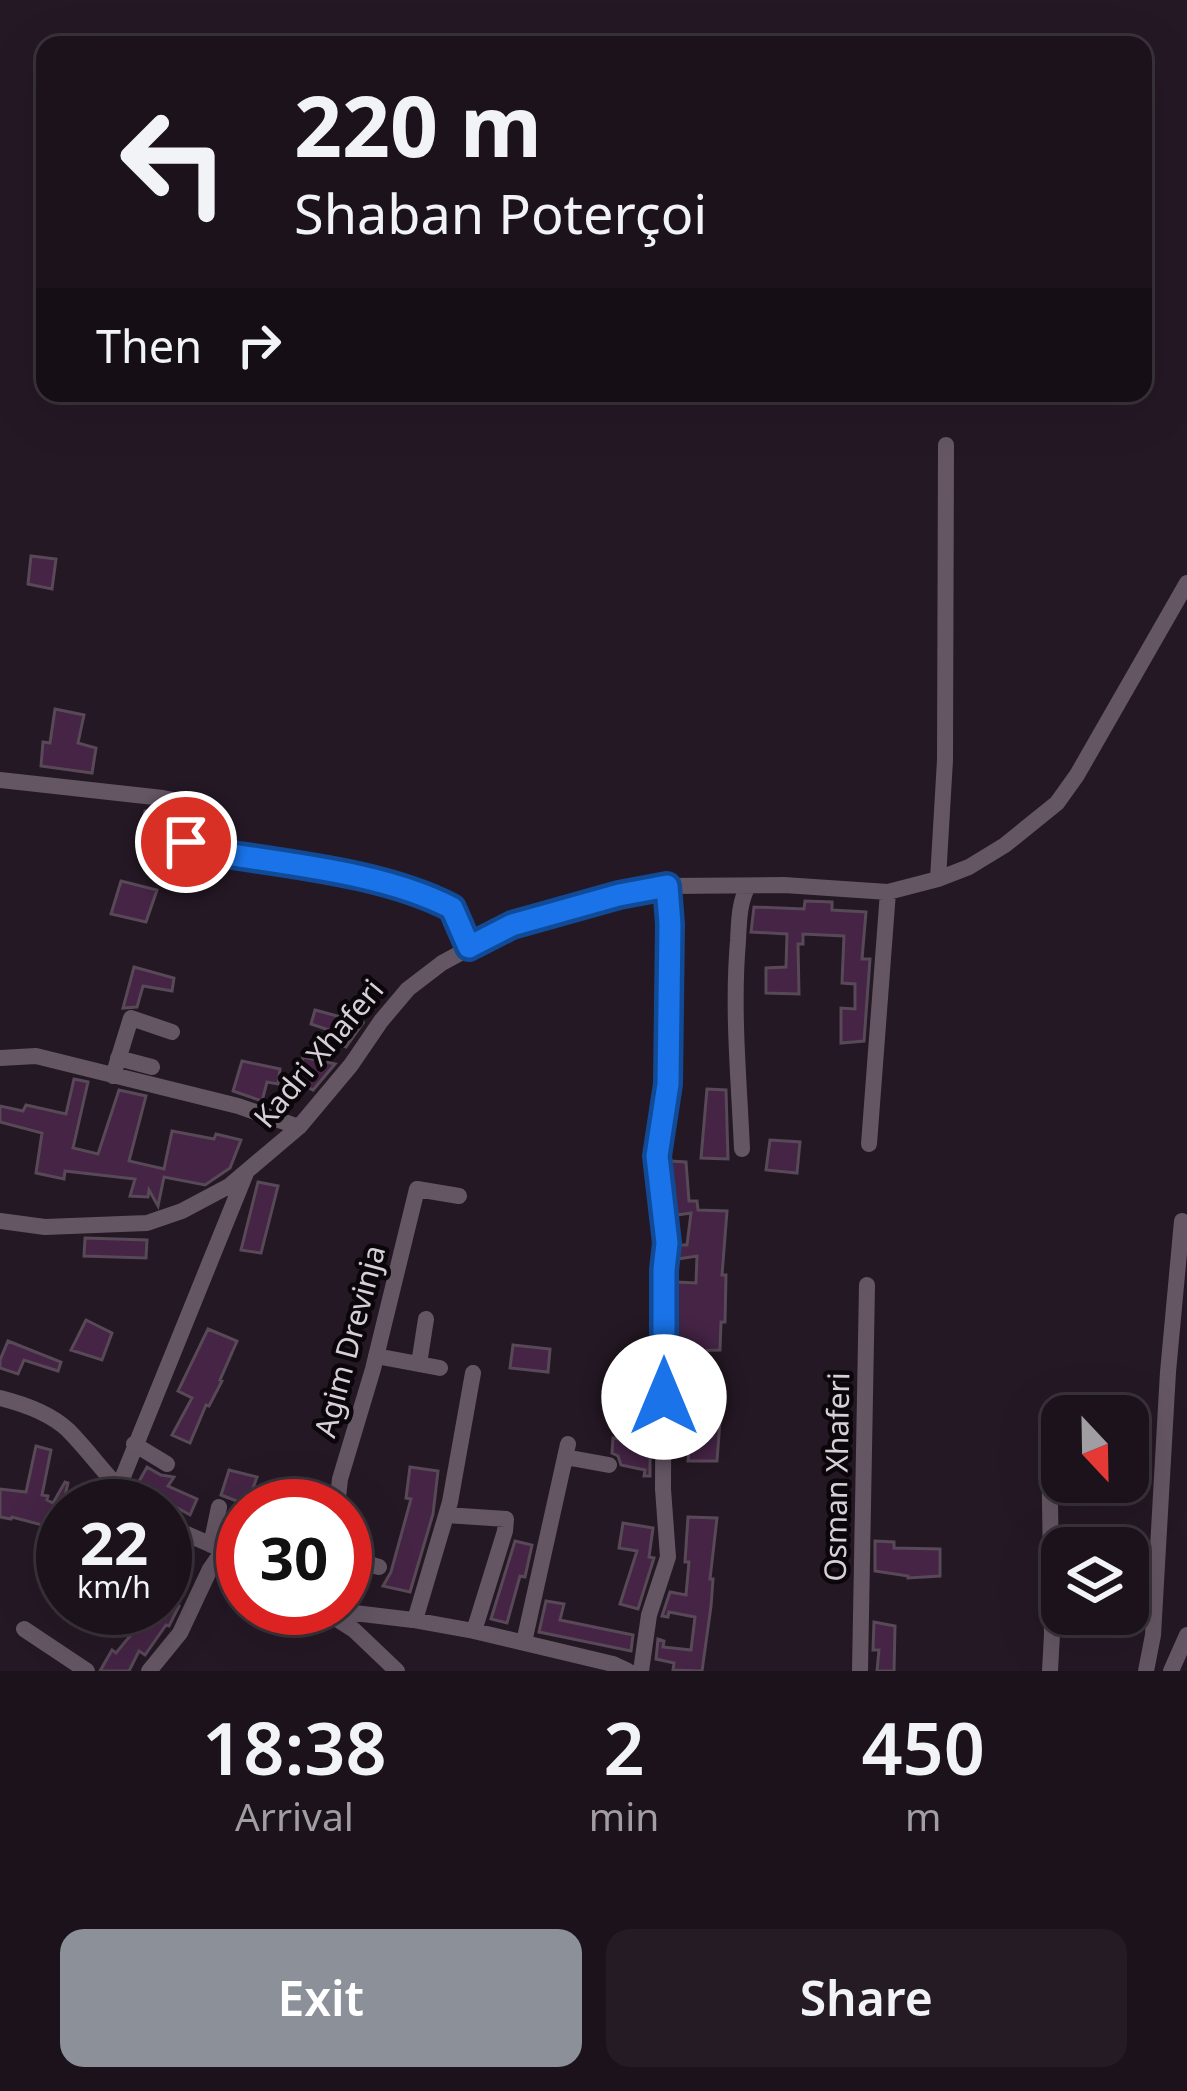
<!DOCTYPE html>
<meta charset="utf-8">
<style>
body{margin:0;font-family:"Noto Sans",sans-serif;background:#241b24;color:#f1f3f6;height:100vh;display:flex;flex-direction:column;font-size:45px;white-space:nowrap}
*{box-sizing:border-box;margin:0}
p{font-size:39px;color:#a09ea3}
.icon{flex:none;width:66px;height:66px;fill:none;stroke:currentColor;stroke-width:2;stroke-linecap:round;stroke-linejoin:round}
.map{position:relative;height:1671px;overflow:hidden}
.panel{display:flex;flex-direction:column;background:#1b121b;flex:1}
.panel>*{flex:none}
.banner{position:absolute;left:36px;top:36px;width:1116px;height:366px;border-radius:24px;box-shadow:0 12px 48px #0002,0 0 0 3px #39323a;background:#1b121b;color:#f1f3f6;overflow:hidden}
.needle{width:78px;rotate:158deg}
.buttons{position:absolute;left:1041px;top:1395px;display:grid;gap:24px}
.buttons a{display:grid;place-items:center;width:108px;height:108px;border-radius:24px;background:#1b121b;box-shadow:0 12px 48px #0002,0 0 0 3px #39323a;font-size:60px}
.speed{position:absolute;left:36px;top:1479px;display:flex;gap:24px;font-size:60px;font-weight:700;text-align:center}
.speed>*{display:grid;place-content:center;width:156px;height:156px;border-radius:50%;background:#1b121b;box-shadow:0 12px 48px #0002,0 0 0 3px #39323a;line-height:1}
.speed small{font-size:30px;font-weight:400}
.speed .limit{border:18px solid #d22;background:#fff;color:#111}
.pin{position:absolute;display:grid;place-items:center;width:102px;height:102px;color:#fff;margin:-51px;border:6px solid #fff;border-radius:50%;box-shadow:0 3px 12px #0007}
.me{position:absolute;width:132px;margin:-66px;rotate:0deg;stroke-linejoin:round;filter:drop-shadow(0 0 9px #0008)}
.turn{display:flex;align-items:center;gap:42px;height:252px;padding:0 60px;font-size:54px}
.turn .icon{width:156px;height:156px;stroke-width:2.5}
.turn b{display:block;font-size:84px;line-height:102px}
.then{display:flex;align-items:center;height:114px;padding:0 60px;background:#0003;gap:24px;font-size:45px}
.eta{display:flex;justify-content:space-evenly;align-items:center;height:204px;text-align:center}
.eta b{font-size:72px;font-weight:600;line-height:84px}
.action{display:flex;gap:24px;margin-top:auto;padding:24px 60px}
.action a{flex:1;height:138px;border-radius:24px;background:#8c9099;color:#fff;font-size:48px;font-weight:600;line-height:138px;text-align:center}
.action a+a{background:#241b24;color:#f1f3f6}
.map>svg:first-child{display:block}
</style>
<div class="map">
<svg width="1187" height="1671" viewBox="0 0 1187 1671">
<rect width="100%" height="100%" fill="#241824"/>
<path fill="#452445" stroke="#574956" stroke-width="3" d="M31,556L56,559L52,589L28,584Z
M55,709L84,715L78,743L96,748L92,773L41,766L43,742L50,743Z
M145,811L172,818L173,813L179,814L174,839L139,835Z
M121,881L157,890L146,922L111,914Z
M805,901L832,902V910L866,912L862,959H870L864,1041L841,1043V1008L855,1009V984L842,983L844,936L803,934V944H798L799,994L766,993V968L786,967L787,934L751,932L754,907L804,909Z
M134,967L174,978L172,991L143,986L137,1007L123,1008Z
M315,1010L363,1023L346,1047L333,1042L338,1033L311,1024Z
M303,1057L335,1064L313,1090L296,1081Z
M242,1061L280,1069L278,1084L267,1082L262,1101L233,1091Z
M74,1079L88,1082L73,1148L98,1154L119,1090L146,1096L129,1161L164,1169L172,1131L214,1139L216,1134L241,1140L230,1168L205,1185L164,1177L158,1206L149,1190L148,1197L130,1196L135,1179L65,1171L64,1179L36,1173L42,1133L0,1122V1106L23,1111L26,1105L66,1114Z
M707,1089L726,1090L728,1159L701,1158Z
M770,1140L800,1142L797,1173L766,1170Z
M670,1161L686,1162L689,1201H697L698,1210L727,1211L722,1275H726L725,1322H721L720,1350L685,1351V1390L676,1389L677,1282L696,1283L697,1256L678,1259L680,1245H687L691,1213L677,1215Z
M258,1182L278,1186L261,1253L241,1250Z
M85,1238L147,1240L146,1258L84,1256Z
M86,1320L112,1333L102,1360L71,1350Z
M208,1329L237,1341L220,1380L222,1381L209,1406L206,1405L190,1443L172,1435L192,1398L178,1391Z
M8,1341L61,1362L58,1371L24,1360L18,1374L0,1368V1360Z
M513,1345L550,1349L548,1372L510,1368Z
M697,1392L722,1394L717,1461H688L691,1433L695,1434Z
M613,1438L650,1444V1476H644L645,1470L621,1465L618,1456L612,1453Z
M36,1446L51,1450L42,1495L48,1496L47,1500L53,1503L65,1482L68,1483L57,1529L12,1517L11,1519L0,1517V1489L26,1492Z
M147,1467L161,1475L174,1477L168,1486L197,1499L190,1515L137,1485Z
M410,1467L438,1471L433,1514L410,1592L383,1586L391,1572L411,1499L406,1498Z
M229,1470L257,1477L247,1505L221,1495Z
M688,1517L717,1518L710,1579H713L711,1606L702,1671L673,1670L674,1663L656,1659L658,1639L664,1641L663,1647L691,1650L695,1617L669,1612L668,1617L662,1616L670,1592L686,1595L689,1562H685Z
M623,1523L653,1528L649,1557L654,1558L638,1609L620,1604L637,1551L619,1548Z
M515,1541L532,1545L525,1577L520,1576L507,1623L491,1619Z
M875,1541L894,1542V1548L940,1549V1576L908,1578V1576L875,1571Z
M165,1595L179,1606L169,1626L166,1625L145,1655L139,1651L129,1671H100L112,1650L116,1653L153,1608H165Z
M546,1601L564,1604L560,1620L633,1635L631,1651L539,1632Z
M874,1622L895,1626L894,1671H877L879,1650H873Z"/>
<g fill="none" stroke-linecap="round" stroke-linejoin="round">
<path stroke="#645663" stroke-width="16" d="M0,780L163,798L194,804L186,843L202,850C281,863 382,872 452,908L469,947
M938,879L945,760L946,445
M0,1058L36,1056L238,1106L299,1127
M118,1058L152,1067
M113,1076L131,1018L172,1032
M869,1144L888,892
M742,1149C739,1080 732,1010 738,941C739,921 739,903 748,886
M0,1221L45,1227L147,1223L182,1211L229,1186L299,1127L351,1065L381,1021L408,989L442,963L512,925L619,895L666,886L784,885L888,892L938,879L969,867L1005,845L1057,803L1077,775L1187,583
M376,1356L440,1368
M419,1364L426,1319
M0,1398C24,1404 50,1413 68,1430C93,1455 111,1484 139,1506
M134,1444L167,1464
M565,1457L609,1465
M118,1489L246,1173
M337,1506L340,1479L373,1369L417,1189L459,1196
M446,1515L506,1519L505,1531L474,1631
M165,1524C191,1537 218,1546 243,1560
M211,1545L219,1507
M345,1557L379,1567
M321,1609L413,1620L474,1631L613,1664L628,1671
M329,1614L354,1630L397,1671
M415,1620L450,1502L473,1373
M24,1629L87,1671
M524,1642L568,1444
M149,1671L180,1633L210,1569L224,1549
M641,1671L649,1615L668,1557L663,1489L664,1269L667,1243L657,1156L667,1084L670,924L666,886
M860,1671L867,1285
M1050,1671L1052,1634L1049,1436H1062
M1146,1671L1153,1635L1168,1372L1182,1221
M1171,1671L1187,1635"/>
</g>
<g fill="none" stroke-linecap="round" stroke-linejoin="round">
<defs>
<path id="route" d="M186,842L202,850C281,864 381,871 452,908L469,947L512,925L619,895L667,886L670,924L668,1084L657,1156L667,1243L664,1270V1397"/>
</defs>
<use href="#route" stroke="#114b97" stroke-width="30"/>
<use href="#route" stroke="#1a73e8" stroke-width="21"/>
</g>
<g text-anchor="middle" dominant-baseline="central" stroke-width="9" stroke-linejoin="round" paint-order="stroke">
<g font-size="30" fill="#d7cfd7" stroke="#0a060a">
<text transform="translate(318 1053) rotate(-50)">Kadri Xhaferi</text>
<text transform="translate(349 1341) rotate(-75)">Agim Drevinja</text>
<text transform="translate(836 1477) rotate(-89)">Osman Xhaferi</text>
</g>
</g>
</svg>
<div class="buttons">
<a><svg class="needle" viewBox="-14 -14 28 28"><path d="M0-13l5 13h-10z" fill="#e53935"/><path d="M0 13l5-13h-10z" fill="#a09ea3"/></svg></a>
<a><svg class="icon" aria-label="layers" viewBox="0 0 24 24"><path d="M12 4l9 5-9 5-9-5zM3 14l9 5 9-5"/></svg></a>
</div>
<div class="speed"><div>22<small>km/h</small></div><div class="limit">30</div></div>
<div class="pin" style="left:186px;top:842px;background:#d93025"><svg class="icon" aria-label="arrive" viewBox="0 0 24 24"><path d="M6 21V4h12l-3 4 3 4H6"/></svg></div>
<svg class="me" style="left:664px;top:1397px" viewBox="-20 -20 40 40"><circle r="19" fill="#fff"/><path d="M0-13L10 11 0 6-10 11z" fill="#1a73e8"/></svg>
<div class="banner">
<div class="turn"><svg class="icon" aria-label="left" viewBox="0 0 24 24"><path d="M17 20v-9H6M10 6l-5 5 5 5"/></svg><div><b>220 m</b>Shaban Poterçoi</div></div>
<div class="then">Then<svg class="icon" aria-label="right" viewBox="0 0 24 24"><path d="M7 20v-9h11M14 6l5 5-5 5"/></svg></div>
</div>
</div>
<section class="panel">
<div class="eta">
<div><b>18:38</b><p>Arrival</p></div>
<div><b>2</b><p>min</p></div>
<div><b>450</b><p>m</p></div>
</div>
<div class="action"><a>Exit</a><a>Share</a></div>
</section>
